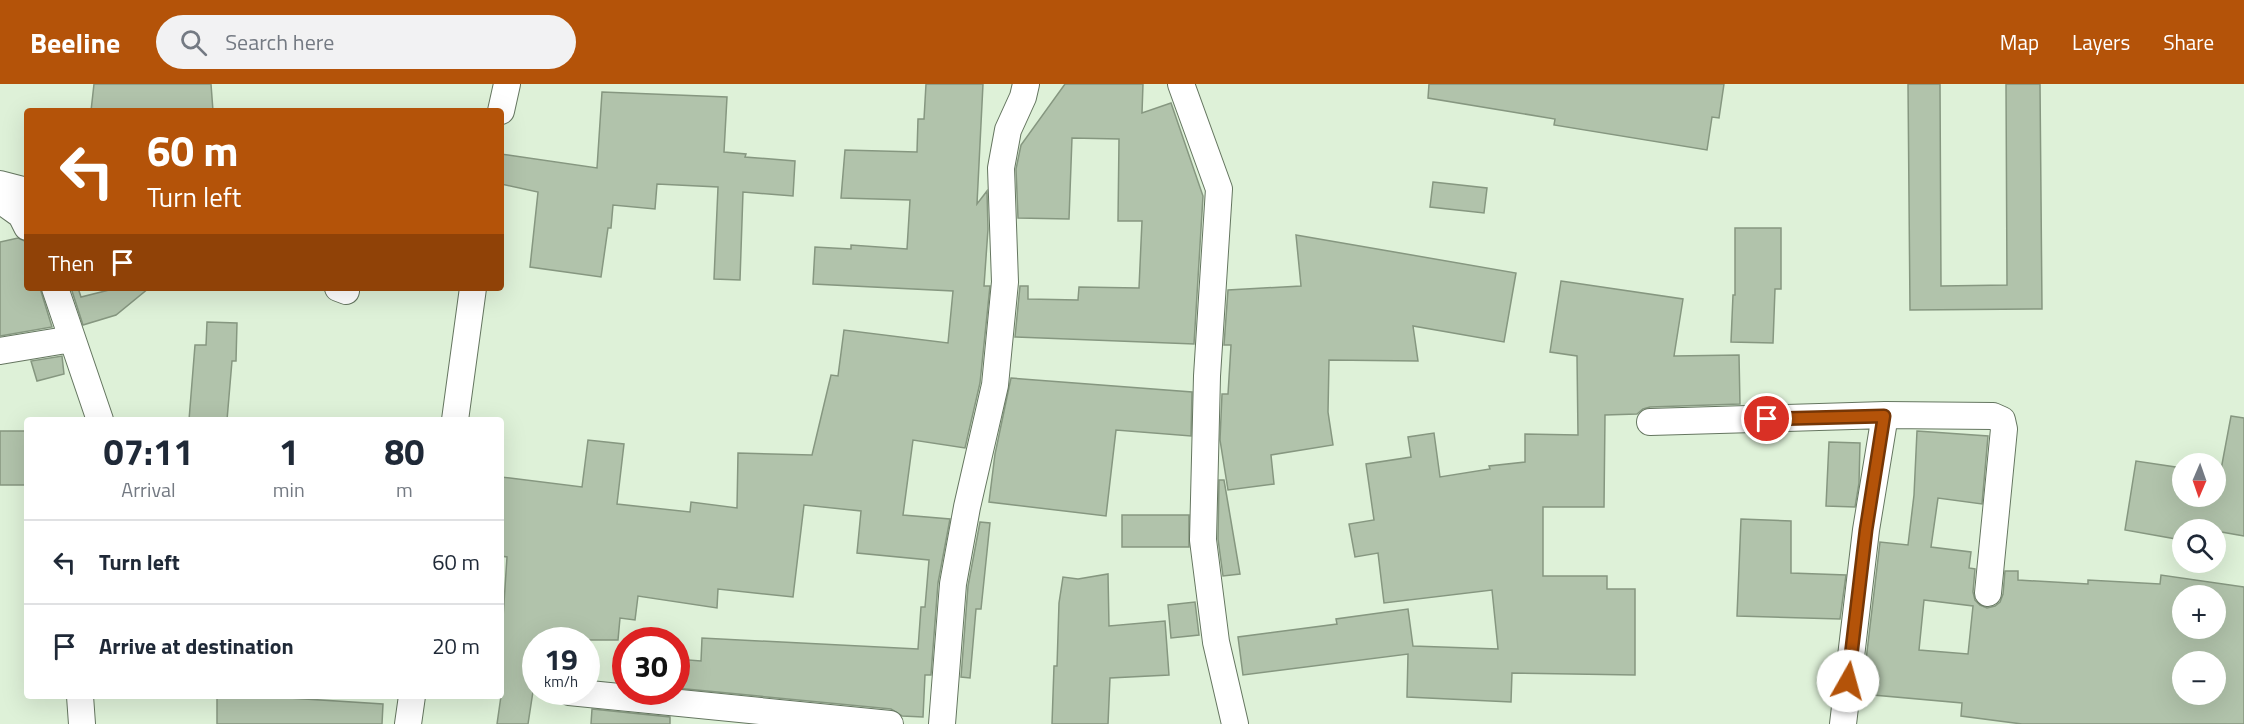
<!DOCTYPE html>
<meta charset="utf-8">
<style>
body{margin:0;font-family:"Titillium Web",sans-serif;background:#f2f2f3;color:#1f2937;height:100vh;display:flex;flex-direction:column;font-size:22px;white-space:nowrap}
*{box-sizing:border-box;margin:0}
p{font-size:20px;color:#747a83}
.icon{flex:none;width:33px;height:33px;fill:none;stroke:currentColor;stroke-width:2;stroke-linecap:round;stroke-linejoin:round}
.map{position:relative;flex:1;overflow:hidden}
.details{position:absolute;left:24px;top:333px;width:480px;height:282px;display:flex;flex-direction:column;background:#fff;border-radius:6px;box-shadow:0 6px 24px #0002}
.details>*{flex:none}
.top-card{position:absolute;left:24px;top:24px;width:480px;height:183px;border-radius:6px;box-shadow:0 6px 24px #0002;background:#b45309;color:#fff;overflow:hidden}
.needle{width:39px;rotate:182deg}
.tools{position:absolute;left:2172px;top:369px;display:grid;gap:12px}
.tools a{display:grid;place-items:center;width:54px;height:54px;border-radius:50%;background:#fff;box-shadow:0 6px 24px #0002;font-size:30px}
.speed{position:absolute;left:522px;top:543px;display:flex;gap:12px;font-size:30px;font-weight:700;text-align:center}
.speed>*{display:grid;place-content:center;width:78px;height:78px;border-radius:50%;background:#fff;box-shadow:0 6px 24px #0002;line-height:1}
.speed small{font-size:15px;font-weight:400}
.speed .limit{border:9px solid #d22;background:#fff;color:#111}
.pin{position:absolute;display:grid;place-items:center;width:51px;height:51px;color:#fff;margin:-26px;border:3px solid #fff;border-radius:50%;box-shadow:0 2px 6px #0007}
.me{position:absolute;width:66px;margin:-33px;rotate:7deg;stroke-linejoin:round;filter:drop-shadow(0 0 4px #0008)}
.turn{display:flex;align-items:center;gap:21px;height:126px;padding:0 24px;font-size:27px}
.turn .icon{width:78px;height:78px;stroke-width:2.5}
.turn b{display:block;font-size:42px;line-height:51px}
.then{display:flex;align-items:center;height:57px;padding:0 24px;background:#0003;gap:12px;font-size:22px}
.eta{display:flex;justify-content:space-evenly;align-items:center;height:102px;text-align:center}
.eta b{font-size:36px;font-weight:700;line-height:42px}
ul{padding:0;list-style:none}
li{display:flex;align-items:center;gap:18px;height:84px;padding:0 24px;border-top:2px solid #e0e1e3}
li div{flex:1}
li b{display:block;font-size:22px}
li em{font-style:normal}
header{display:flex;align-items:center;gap:36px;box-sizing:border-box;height:84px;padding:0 30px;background:#b45309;color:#fff}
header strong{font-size:28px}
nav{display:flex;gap:33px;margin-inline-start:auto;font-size:21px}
.search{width:420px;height:54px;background:#f2f2f3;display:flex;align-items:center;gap:15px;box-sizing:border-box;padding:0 21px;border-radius:33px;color:#747a83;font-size:22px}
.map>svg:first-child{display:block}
</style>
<header>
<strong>Beeline</strong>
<div class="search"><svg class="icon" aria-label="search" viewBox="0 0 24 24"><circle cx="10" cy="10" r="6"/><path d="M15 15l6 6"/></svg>Search here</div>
<nav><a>Map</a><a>Layers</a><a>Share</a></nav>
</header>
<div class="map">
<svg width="2244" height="640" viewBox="0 0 2244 640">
<rect width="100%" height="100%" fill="#def1d8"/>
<path fill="#b1c3ab" stroke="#869780" stroke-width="1.5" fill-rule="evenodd" d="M94,0H211L213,27H91Z
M926,0H983L977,120L987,107L988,145L984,202H990L980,299L965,364L913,356L903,431L950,435L938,499L931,591H925L923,633L902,632L891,625L676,604V575L701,577L702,554L918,565L921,523H925L929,476L857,469L861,427L804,421L793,513L718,505L717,524L638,512L635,536L620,534L618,556H536V601H534L528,640H497L501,612V534H503L507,473L501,472V393L582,403L588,356L624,360L617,420L690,428L691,418L737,424L738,369L812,371L831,291L838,292L844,246L948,259L953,207L813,200L815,163L851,165V161L907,165L910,116L841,114L845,66L917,68L918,35H924Z
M1065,0H1143L1142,29L1171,19L1203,112L1194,260L1015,253L1020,202H1028V215L1078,216L1079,203L1139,204L1142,137H1118L1119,55L1072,54L1069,135L1018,134L1016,85L1021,61Z
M1429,0H1724L1719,34L1712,33L1707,66L1554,41L1555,35L1428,14Z
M1908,0H1940L1941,202L2007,201L2006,0H2040L2042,225L1910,226Z
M602,8L727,13L724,68L746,70L745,73L795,77L793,112L743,108L740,196L714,195L718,103L657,100L655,125L613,121L611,144H608L601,193L530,183L538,108L501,100V70L597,84Z
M1433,98L1487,104L1484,129L1430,123Z
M1735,144H1781V205H1775L1773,259L1731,258L1733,211H1735Z
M1296,151L1516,189L1504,258L1413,242L1418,277L1329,276L1328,328L1333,361L1271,371L1274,400L1228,406L1220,356L1222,310H1228L1231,261H1224L1228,206L1301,202Z
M18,154L27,158V204H40L52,243L0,252V158Z
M1561,197L1683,215L1674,272L1739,271L1740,320L1650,323L1643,325L1637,330L1605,331L1604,423H1543V492H1607V505H1635V591L1512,589L1511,618L1407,613L1408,570L1243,591L1238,553L1337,540L1336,535L1408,525L1413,562L1498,565L1492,506L1384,519L1378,469L1355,473L1349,440L1374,436L1366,380L1411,373L1408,353L1434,349L1440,393L1490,385L1489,382L1525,378V350L1578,351L1577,272L1550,268Z
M71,204H78L81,213L117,204H149L116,231L83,241Z
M207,238L237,239L236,277H232L227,336H189L195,261H206Z
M62,272L64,290L37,297L31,277Z
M1011,294L1192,308L1191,352L1116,346L1106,432L989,418L995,370Z
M2231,332L2244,334V452L2216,447V446L2186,442L2185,446H2182V456L2125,446L2136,377L2182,384V412H2216V390L2220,391Z
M0,347H27V401H0Z
M1917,347L1988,352L1982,420L1938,414L1931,463L1971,468L1969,484L1975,485L1973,508L1975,516L1980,521L1987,524L1995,522L2000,518L2003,510L2005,487H2018V496L2088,500V496L2160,500L2161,491L2244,503V640H2022L1961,632L1962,619L1862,610L1880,458L1908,461L1914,411ZM2182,512H2216V544H2182ZM1924,516L1973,522L1968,570L1919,566ZM2182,578H2216V610H2182Z
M1829,358L1860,359L1859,399L1855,423L1826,422Z
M1219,396H1224L1240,490L1223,492L1218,455Z
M1122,431H1189V463H1122Z
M1741,435L1791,437V489L1846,491L1840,535L1737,532Z
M980,438L990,439L981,525H976L970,594L961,593L968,502Z
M1108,490L1109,542L1165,537L1169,591L1110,594L1108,640H1052L1054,582H1057L1059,519L1063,493L1078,495Z
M1195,518L1199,551L1171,554L1168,521Z
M217,612H291L290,614L383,620L382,640H217Z
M592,625L670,633V640H591Z"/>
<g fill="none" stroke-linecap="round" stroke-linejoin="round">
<defs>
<path id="minor" d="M1181,0L1219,105L1207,292L1203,456L1216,558L1235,640
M501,27L507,0
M0,100L27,107
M0,116L21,131L27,143
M55,204L100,336
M338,204L346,207
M0,267L72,255
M455,336L473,204
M1650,338L1885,331L1993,332L2002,336L2004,345L1988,509
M569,608L890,640
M80,612L82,640
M408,640L412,612
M942,640L953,500L967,423L995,301L1005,198L1001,84L1008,46L1023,13L1026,0
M1843,640L1866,446L1885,331"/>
</defs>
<use href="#minor" stroke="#657660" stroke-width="28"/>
<use href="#minor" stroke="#fff" stroke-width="26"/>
</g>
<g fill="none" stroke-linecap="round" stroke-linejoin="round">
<defs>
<path id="route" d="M1767,335L1884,332L1866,446L1848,597"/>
</defs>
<use href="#route" stroke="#753606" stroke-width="15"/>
<use href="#route" stroke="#b45309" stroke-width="10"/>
</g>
</svg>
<div class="tools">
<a><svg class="needle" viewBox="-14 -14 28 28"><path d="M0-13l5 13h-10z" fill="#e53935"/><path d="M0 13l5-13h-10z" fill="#747a83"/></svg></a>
<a><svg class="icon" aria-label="search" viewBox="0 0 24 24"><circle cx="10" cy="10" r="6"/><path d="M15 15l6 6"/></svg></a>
<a>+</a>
<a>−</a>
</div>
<div class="speed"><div>19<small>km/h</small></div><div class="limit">30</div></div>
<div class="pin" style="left:1767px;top:335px;background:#d93025"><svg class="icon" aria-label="arrive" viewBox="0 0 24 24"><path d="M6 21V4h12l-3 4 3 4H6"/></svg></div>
<svg class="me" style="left:1848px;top:597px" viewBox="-20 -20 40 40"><circle r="19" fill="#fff"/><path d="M0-13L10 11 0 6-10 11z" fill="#b45309"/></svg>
<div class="top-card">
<div class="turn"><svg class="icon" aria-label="left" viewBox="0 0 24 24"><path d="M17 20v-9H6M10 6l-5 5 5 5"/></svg><div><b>60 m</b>Turn left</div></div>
<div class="then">Then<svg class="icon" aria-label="arrive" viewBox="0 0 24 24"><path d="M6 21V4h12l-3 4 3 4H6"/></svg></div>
</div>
<section class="details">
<div class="eta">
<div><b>07:11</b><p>Arrival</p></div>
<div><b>1</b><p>min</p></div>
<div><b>80</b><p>m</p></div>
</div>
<ul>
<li><svg class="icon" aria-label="left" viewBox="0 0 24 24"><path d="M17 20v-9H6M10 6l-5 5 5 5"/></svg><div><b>Turn left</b></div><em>60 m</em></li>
<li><svg class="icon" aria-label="arrive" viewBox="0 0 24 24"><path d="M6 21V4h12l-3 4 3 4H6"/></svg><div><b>Arrive at destination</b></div><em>20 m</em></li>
</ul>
</section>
</div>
